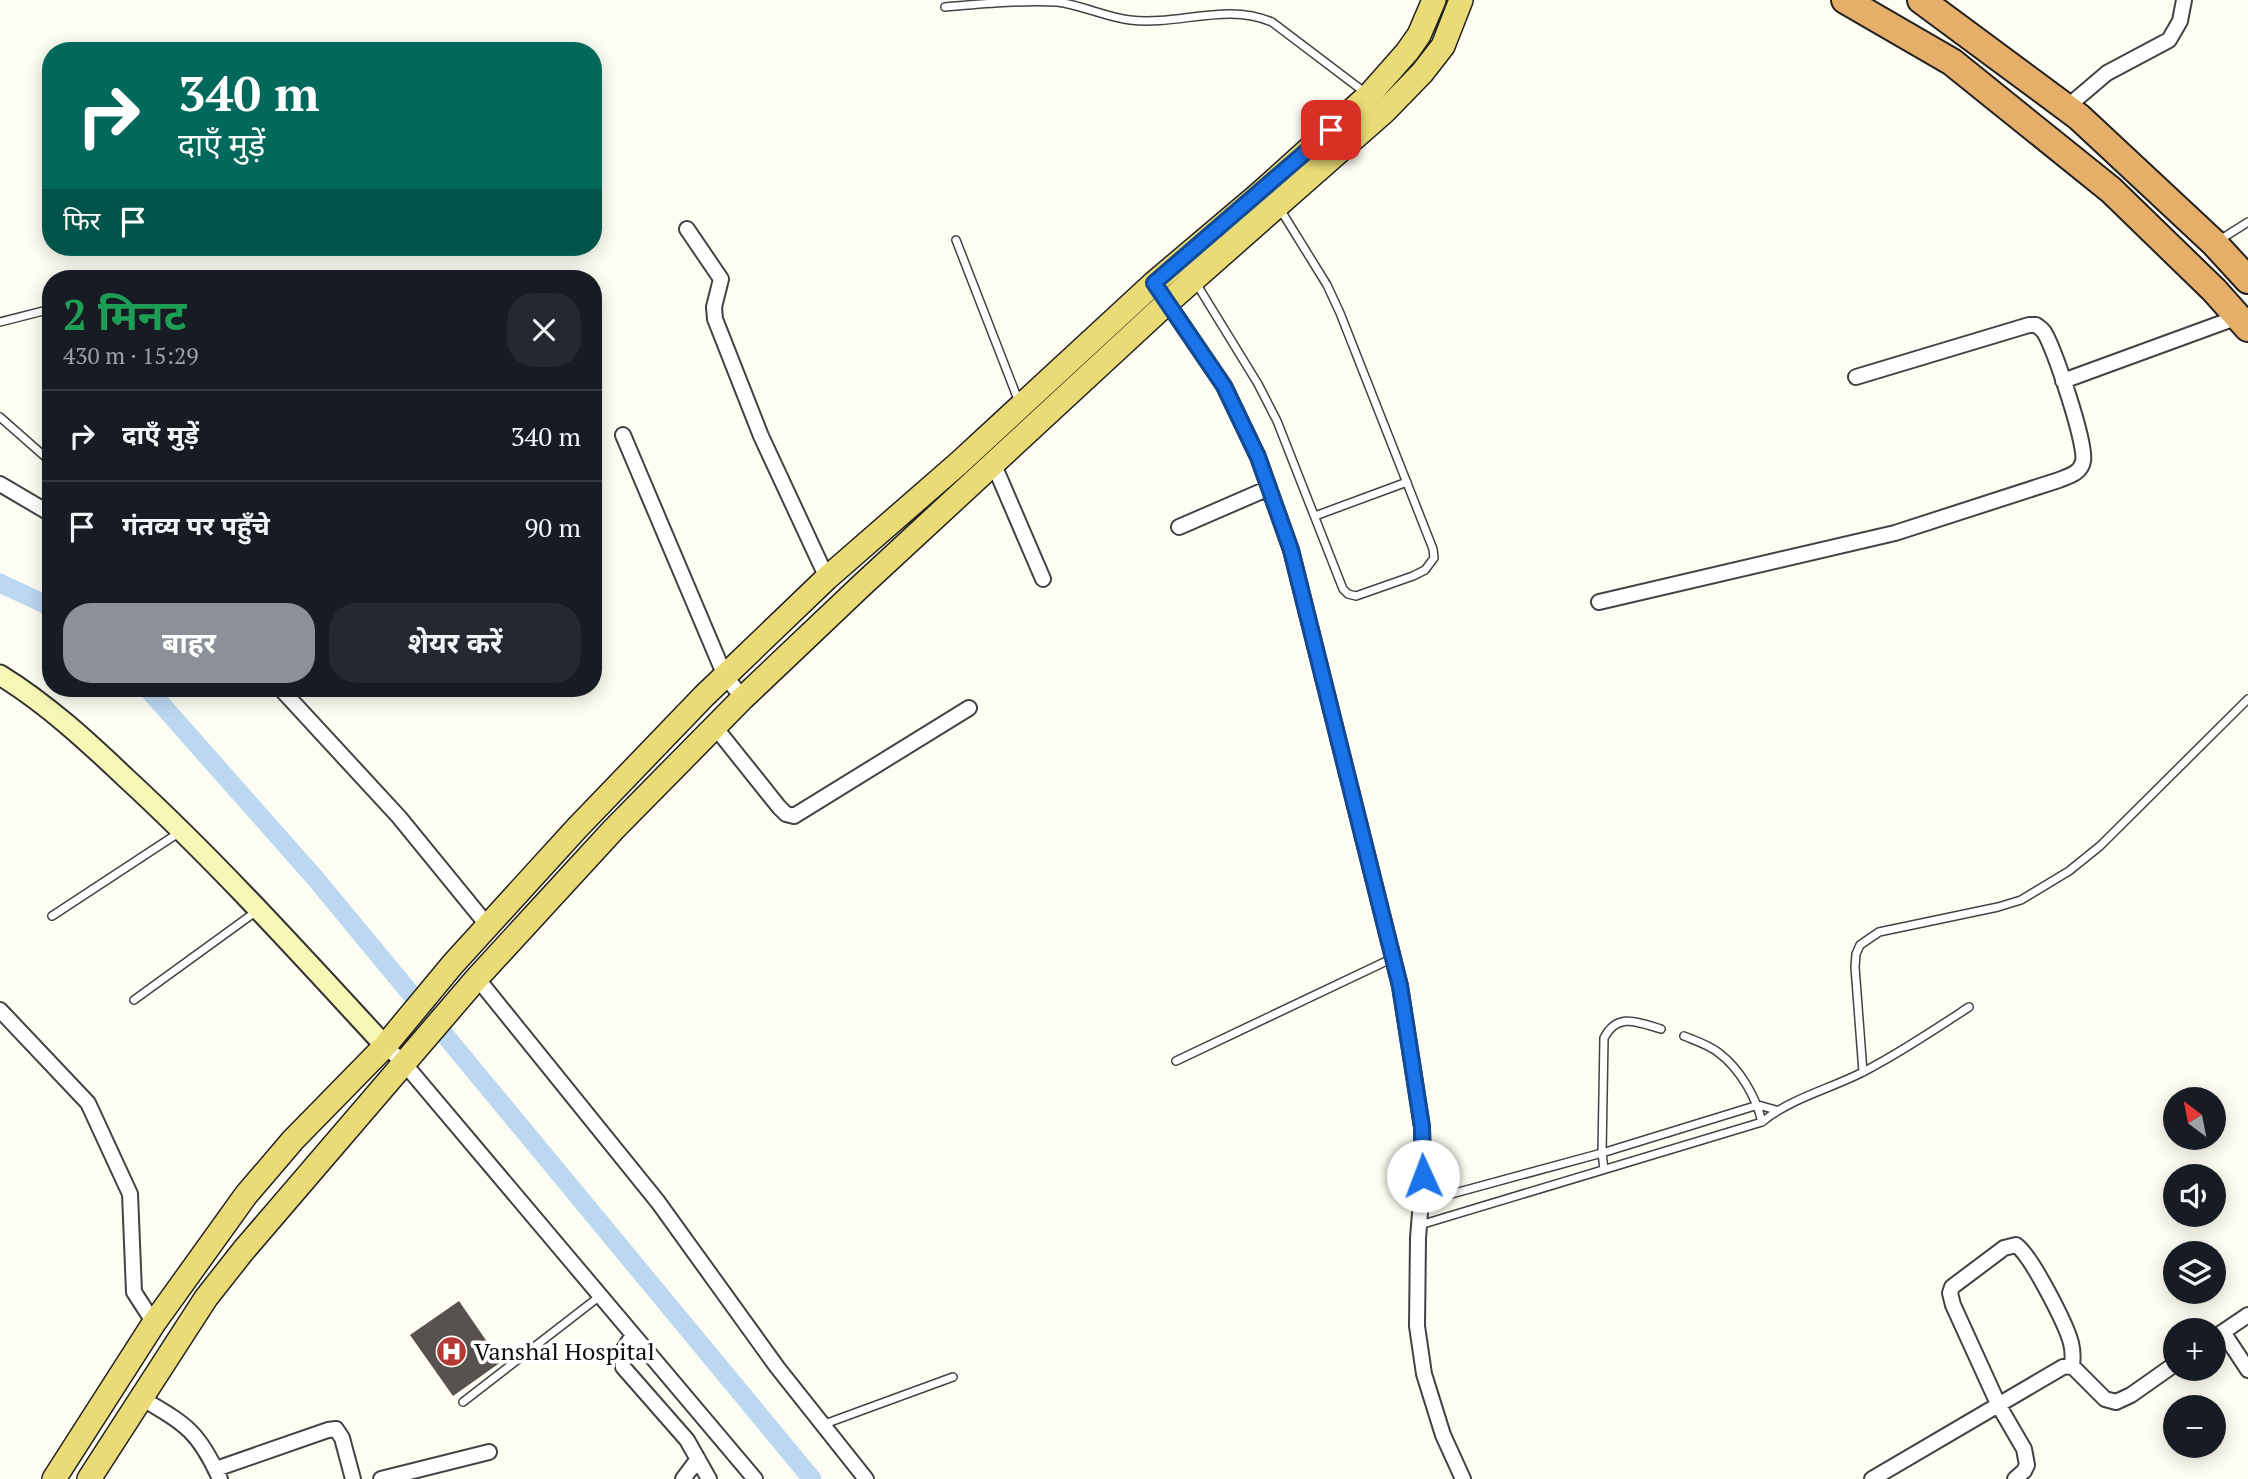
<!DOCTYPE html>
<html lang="hi">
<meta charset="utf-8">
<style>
body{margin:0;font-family:"PT Serif","Noto Sans Devanagari",serif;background:#242831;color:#f1f3f6;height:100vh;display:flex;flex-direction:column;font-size:26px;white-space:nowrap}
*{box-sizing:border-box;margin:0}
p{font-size:23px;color:#9ea1a6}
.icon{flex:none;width:38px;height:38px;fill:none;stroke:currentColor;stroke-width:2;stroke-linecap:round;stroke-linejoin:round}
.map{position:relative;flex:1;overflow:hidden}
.sheet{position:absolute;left:42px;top:270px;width:560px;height:427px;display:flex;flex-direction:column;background:#171b24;border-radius:28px;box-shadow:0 4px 18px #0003}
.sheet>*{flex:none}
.banner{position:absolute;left:42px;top:42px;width:560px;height:214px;border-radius:28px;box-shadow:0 4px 18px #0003;background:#00695c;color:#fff;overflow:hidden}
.needle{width:46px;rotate:328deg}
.controls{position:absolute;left:2163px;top:1087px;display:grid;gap:14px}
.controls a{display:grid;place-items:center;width:63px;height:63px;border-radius:50%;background:#171b24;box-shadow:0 4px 18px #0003;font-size:35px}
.pin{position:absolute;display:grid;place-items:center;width:60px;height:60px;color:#fff;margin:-30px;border-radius:14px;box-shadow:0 4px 10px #0006}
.me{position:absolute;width:77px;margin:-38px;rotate:358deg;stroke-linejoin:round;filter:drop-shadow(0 0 5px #0008)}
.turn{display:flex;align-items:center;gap:24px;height:147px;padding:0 21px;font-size:32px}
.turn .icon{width:91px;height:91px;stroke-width:2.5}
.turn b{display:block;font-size:49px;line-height:60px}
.then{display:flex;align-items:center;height:66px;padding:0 21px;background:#0003;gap:14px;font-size:26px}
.round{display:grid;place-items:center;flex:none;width:74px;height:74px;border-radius:28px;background:#242831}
.summary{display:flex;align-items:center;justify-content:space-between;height:119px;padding:0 21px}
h1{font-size:42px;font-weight:700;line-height:52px;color:#1e9e55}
.primary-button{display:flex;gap:14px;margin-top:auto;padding:14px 21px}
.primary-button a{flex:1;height:80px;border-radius:28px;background:#8c9099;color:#fff;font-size:28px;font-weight:700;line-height:80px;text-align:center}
.primary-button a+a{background:#242831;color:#f1f3f6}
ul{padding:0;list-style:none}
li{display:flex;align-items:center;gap:21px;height:91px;padding:0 21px;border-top:2px solid #363941}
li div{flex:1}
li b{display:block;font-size:26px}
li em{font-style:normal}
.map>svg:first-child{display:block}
</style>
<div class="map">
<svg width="2248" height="1479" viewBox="0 0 2248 1479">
<rect width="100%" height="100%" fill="#fefdf3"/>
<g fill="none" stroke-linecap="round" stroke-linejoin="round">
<path stroke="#bcd8f1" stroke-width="19" d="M0,583L51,607
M147,688L315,878L812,1479"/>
</g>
<path fill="#57524d" d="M459,1301L501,1362L453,1396L410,1335Z"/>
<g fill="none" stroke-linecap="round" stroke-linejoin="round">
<defs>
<path id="lane" d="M945,7C981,4 1021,0 1057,2C1082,5 1105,17 1130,20C1178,26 1226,2 1272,22L1367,94
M956,240L1019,402
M2218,241L2248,222
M1196,283L1258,384L1277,421L1343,589L1348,594L1356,596L1413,576L1425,570L1434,558L1433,549L1340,313L1327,285L1280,209
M0,322L51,309
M0,417L51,462
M1315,516L1407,482
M52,916L180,832
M134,1000L258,910
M1684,1036C1696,1041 1709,1045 1719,1053C1740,1069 1756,1097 1762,1122
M1176,1061L1393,958
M1863,1072L1855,967L1856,954L1860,945L1879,932L1998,907L2021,900L2069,871L2100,846L2248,699
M1604,1169L1602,1153L1604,1038C1617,1012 1638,1022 1661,1029
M1422,1202L1602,1153L1758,1105L1776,1110
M1420,1225L1762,1122C1791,1098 1830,1089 1863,1072C1900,1053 1934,1030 1969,1007
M463,1402L600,1296
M822,1425L953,1377"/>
<path id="street" d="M2067,107L2107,73L2169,40L2180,21L2184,0
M687,229L721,279L714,307L715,319L761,436L827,578
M1154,283L1224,386L1258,457L1291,550L1400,986L1422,1127L1423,1176L1418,1238L1417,1326L1424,1374L1443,1435L1463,1479
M2063,381L2238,317
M623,435L725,676L743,698
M994,465L1043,579
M0,484L51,514
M1179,527L1269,488
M1599,602L1895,533L2059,480C2069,476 2081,473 2083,461C2087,445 2054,348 2044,332C2041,328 2040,328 2036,325H2029L1856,377
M280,688L399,817L488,926
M715,727L779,807L786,814L794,816L969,708
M477,978L658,1202L777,1367L866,1479
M0,1010L88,1103L130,1194L134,1292L154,1323
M385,1046L403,1062L755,1479
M2223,1332L2248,1370
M633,1335L622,1352L623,1367L687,1440L709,1479
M2214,1338L2248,1315
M141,1398C185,1424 198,1430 220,1479
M216,1469L328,1430L336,1429L342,1438L353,1479
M381,1479L489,1452
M683,1479L698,1459
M1872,1479L2063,1367L2072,1366L2105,1399L2116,1402L2131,1395L2175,1364
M2015,1479L2024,1471L2027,1465L2024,1449L1999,1406L1953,1305L1950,1293L1952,1287L2004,1248L2016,1245C2031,1255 2066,1324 2071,1343C2073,1351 2073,1358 2072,1366"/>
<path id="secondary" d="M0,675C47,704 87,741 127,779C218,863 301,955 385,1046"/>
<path id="primary" d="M54,1479L154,1323L246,1195L293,1140L385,1046L453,964L577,828L704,696L827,578L959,463L1154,283L1258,195L1369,95L1407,52L1419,35L1434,0
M89,1479L206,1298L243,1251L477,978L613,830L743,698L861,586L1167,303L1385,111L1422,73L1443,46L1461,0"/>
<path id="highway" d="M1845,0L1952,62L2111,190L2214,290L2248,328
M1921,0L2079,117L2214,243L2248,280"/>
</defs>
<use href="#lane" stroke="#434343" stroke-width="10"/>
<use href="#street" stroke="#434343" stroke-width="18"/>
<use href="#secondary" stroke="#323232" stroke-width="23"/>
<use href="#primary" stroke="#212121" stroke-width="26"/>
<use href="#highway" stroke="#212121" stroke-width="30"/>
<use href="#lane" stroke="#fff" stroke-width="7"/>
<use href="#street" stroke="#fff" stroke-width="14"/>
<use href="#secondary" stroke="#f7f7b5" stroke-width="19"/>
<use href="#primary" stroke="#ebdb76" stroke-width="23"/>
<use href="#highway" stroke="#e6af69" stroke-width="26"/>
</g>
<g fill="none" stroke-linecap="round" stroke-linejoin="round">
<defs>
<path id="route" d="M1331,130L1154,283L1224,386L1258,457L1291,550L1400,986L1422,1127L1423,1176"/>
</defs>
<use href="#route" stroke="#114b97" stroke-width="18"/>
<use href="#route" stroke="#1a73e8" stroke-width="12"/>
</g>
<defs>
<symbol id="hospital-disc" viewBox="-11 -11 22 22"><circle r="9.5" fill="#b33b34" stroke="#fff"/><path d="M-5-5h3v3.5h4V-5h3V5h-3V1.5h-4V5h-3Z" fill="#fff"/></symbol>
</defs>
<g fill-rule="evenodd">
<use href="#hospital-disc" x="434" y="1334" width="35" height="35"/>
</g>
<g text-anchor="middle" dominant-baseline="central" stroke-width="7" stroke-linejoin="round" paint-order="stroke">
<g font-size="24" fill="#101010" stroke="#fff" text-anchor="start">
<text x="474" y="1351">Vanshal Hospital</text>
</g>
</g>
</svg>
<div class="controls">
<a><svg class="needle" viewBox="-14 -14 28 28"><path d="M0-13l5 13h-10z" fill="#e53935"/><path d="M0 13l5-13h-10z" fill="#9ea1a6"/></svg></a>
<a><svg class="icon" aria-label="sound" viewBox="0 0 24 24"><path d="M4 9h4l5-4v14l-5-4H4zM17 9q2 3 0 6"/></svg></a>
<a><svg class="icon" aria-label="layers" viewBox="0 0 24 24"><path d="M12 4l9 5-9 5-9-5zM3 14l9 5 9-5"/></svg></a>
<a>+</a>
<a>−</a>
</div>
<div class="pin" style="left:1331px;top:130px;background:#d93025"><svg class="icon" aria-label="arrive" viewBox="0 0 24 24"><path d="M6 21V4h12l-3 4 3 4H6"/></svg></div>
<svg class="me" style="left:1423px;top:1176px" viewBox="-20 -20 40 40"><circle r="19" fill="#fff"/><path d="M0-13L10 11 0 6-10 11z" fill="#1a73e8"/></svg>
<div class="banner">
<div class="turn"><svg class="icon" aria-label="right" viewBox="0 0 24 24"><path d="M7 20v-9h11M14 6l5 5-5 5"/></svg><div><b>340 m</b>दाएँ मुड़ें</div></div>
<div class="then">फिर<svg class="icon" aria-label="arrive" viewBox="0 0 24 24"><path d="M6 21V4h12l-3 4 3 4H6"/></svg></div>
</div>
<section class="sheet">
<div class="summary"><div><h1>2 मिनट</h1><p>430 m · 15:29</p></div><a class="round"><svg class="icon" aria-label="close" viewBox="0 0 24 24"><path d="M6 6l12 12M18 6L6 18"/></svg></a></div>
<ul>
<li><svg class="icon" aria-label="right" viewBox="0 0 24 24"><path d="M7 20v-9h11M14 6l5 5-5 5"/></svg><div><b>दाएँ मुड़ें</b></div><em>340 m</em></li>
<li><svg class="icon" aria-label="arrive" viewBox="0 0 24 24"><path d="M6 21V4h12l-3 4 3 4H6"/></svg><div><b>गंतव्य पर पहुँचे</b></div><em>90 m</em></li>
</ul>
<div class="primary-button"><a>बाहर</a><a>शेयर करें</a></div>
</section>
</div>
